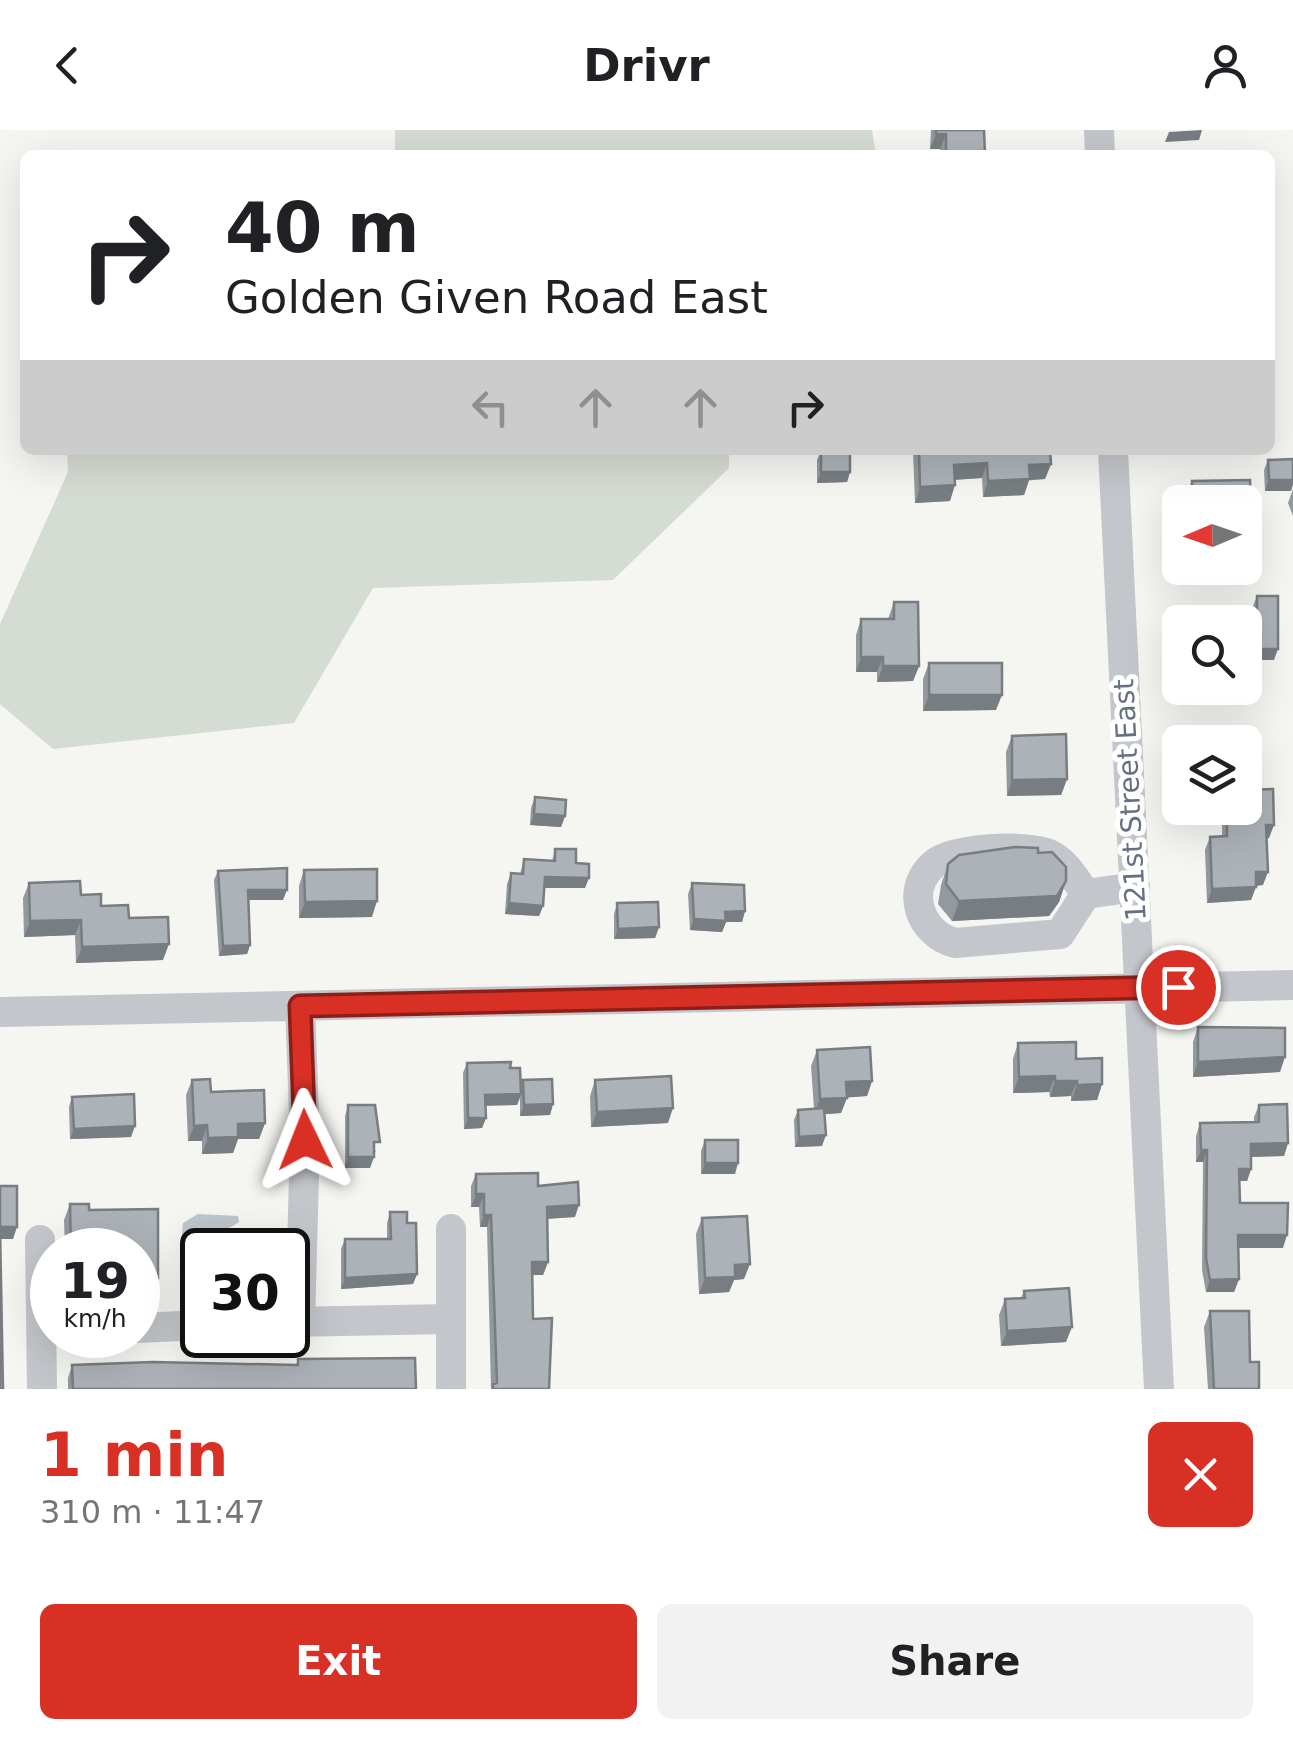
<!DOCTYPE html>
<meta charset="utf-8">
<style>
body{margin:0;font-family:"DejaVu Sans",sans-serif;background:#f2f2f2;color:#202124;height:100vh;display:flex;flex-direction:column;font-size:38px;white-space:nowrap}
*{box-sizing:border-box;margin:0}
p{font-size:32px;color:#757577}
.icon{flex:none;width:55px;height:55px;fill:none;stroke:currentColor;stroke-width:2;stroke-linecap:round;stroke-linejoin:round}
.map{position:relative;height:1259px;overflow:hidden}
.side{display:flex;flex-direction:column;background:#fff;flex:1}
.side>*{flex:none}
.top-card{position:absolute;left:20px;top:20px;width:1255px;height:305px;border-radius:15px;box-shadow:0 10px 40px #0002;background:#fff;color:#202124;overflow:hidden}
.needle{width:65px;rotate:268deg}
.fabs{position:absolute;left:1162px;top:355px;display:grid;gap:20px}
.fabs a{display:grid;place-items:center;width:100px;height:100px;border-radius:15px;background:#fff;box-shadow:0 10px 40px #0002;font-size:50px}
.speed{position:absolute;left:30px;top:1098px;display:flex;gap:20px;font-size:50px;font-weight:700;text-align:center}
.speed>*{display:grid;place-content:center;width:130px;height:130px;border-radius:50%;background:#fff;box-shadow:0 10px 40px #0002;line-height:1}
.speed small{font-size:25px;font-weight:400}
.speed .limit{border:5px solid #111;border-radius:15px;background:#fff;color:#111}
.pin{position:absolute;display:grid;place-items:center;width:85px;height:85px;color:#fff;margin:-42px;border:5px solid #fff;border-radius:50%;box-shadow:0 2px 10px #0007}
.me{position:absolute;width:110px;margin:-55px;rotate:358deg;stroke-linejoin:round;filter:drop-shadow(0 0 8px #0008)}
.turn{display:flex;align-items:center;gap:35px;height:210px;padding:0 40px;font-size:45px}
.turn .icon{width:130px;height:130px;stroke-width:2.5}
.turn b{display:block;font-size:70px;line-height:85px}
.lanes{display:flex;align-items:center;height:95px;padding:0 40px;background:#0003;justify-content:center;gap:50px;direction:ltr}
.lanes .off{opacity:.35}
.round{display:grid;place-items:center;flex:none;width:105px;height:105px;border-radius:15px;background:#f2f2f2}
.overview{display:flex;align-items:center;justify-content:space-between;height:170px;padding:0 40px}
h1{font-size:60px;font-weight:700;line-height:75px;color:#d93025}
.primary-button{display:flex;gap:20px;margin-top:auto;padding:20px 40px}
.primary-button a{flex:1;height:115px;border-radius:15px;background:#d93025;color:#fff;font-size:40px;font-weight:700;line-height:115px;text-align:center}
.primary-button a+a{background:#f2f2f2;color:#202124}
header{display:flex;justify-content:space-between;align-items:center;height:130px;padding:0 40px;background:#fff;font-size:45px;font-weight:700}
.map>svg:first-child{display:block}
</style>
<header><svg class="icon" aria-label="back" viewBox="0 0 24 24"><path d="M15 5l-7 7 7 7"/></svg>Drivr<svg class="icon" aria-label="person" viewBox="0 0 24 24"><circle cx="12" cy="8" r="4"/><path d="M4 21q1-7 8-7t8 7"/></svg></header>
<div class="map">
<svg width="1293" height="1259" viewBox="0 0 1293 1259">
<rect width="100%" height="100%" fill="#f5f5f2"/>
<path fill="#d5dcd3" d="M395,0H872L876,25H395Z
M67,320H729V338L613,450L373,458L294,593L53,619L0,574V494L68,342Z"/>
<path fill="#bec6cd" d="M198,1084L238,1086L239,1092L223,1102L215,1120H202V1153L195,1154C178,1138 181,1114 183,1093Z"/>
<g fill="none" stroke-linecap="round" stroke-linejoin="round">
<path stroke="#c3c6ca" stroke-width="30" d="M1099,0L1100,25
M1113,320L1159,1259
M1086,764C1075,749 1065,731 1049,724C1026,714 953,718 934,734C904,760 920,804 955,813L1060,804L1086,764L1135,757
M300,876L305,1010L300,1192
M0,882L1293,855
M451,1099V1259
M40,1110L42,1259
M288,1192L449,1189
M138,1198L202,1195"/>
</g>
<path fill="#94999e" d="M931,0H984L985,25H940V19H930Z
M821,320L850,342L847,352L817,353V330Z
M913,320H1050L1051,334L1045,349L1029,350L1024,365L983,367L982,348L955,350L950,371L915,373Z
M1293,329V354L1291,361H1265L1264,340L1268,330Z
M1250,350L1251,373L1245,394V372H1186V366L1192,351Z
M1293,359V386L1288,373Z
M1257,466L1274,530L1253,492V476Z
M894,472L919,536L913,551L877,552V542H856V505L861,489H888Z
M929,533L996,580L923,581V549Z
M1012,606L1067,649L1061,665L1007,666L1006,622Z
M535,667L565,686L561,697L530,695L531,678Z
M1222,678H1245L1269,708H1266L1263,755L1256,756L1251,770L1207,773L1205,720L1210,707L1222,706Z
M555,719L576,733L585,758H544L543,776L539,786L505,784L507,754L511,743L520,744L524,729L552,731Z
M1038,723L1066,751L1059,772L1049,786L952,791L938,774L941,755L948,734Z
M304,740L372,787L299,788V756Z
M218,741L283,770H248L250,815L247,824L219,826L214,750Z
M29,753L81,765L101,776L129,788L163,830L76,833L75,805L24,807L23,768Z
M692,753L745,781L742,792H726L722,802L690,800L688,764Z
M617,773L659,797L655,808L614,809V784Z
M1198,897L1280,942L1193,947V912Z
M1018,913L1076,929L1102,954L1097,970L1071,971V966L1050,967L1049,962L1013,963V929Z
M817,920L872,951L867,966L847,967L841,983L824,984L822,1016L795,1017L794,990L798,980L814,979L811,936Z
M467,933L510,938L521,958L523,950L553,974L550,985L520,986V968L517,975H486V988L482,998L464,999L463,943Z
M192,950L211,962L265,993L259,1009H238L233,1023L202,1024V1011H188L186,965Z
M595,950L668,993L591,997L590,966Z
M72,967L131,1007L70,1009L69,977Z
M348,975L376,1022H374L370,1038H345V986Z
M1259,975L1288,1013L1284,1026L1251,1027V1039L1247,1051H1240V1073L1283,1118H1238L1239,1149L1234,1162H1206L1202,1140L1203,1032H1196V1006L1200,993L1254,992V987Z
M705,1010L735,1044H701V1021Z
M476,1044L538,1056L575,1087L547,1089L548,1132L543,1145H533V1189L549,1259H491L487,1097H480L479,1077H471V1056Z
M70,1074H89V1080L158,1079V1148L153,1164H138V1120H65L64,1090Z
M390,1082L407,1093L417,1144L413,1154L341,1159V1119L345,1109H387V1093Z
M702,1088L744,1149L734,1150L729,1162L699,1164L696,1104Z
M1024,1161L1066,1212L1001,1216L999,1185L1005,1169L1021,1168Z
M1210,1181L1250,1232L1259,1259H1208L1204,1197Z
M298,1229L416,1259H68V1248L72,1235H296Z"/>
<path fill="#787d81" d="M1202,0L1199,10L1165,12L1169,2Z
M936,4H946L940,19H930Z
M987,333L982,348L948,350L954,335Z
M1051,334L1045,349L1029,350L1024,365L983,367L988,351L1029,335Z
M821,342H850L847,352L817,353Z
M1269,350H1293V354L1291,361H1265Z
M955,355L950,371L915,373L920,357Z
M1245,519H1278L1274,530H1245Z
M861,527H883L877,542H856Z
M883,536H919L913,551L877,552Z
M929,565H1002L996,580L923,581Z
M1067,649L1061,665L1007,666L1012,650Z
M534,684L565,686L561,697L530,695Z
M1266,695H1274L1269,708L1261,709Z
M1256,742H1268L1263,755L1251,756Z
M545,747L589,748L585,758H541Z
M1066,751L1059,772L1049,786L952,791L959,771Z
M1256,757L1251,770L1207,773L1212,759Z
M248,760H287L283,770H244Z
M377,771L372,787L299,788L305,772Z
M509,773L543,776L539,786L505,784Z
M745,781L742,792H726L722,802L690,800L694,789L725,782Z
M81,790L75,805L24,807L30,791Z
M659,797L655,808L614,809L618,799Z
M169,814L163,830L76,833L82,817Z
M250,815L247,824L219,826L223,816Z
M1285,927L1280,942L1193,947L1198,932Z
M1055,946L1049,962L1013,963L1019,947Z
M872,951L867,966L841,968L846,952Z
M1055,951H1077L1071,966L1050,967Z
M1102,954L1097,970L1071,971L1077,955Z
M521,964L517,975L481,976L485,965Z
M847,968L841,983L814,985L820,969Z
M553,974L550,985L520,986L524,975Z
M673,978L668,993L591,997L597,982Z
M468,988H486L482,998L464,999Z
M265,993L259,1009H238L233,1023L202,1024L208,1008L238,994Z
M207,995L202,1011H188L194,996Z
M135,996L131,1007L70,1009L74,999Z
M826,1005L822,1016L795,1017L799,1007Z
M1288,1013L1284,1026L1246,1027L1251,1014Z
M1201,1020H1207L1203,1032H1196Z
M348,1027H374L370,1038H345Z
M705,1033H738L735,1044H701Z
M1239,1039H1251L1247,1051H1235Z
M476,1064H484L479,1077H471Z
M579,1075L575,1087L542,1089L547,1077Z
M484,1085H491L487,1097H480Z
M0,1097H17L13,1109H0Z
M1238,1105H1287L1283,1118H1233Z
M532,1132H548L543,1145H528Z
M750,1134L744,1149L734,1150L729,1162L699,1164L705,1148L735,1135Z
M417,1144L413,1154L341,1159L345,1148Z
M158,1148L153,1164H138V1149Z
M1239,1149L1234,1162H1206L1210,1150Z
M1072,1197L1066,1212L1001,1216L1007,1201Z"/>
<path fill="#acb2b8" stroke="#787d81" stroke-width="2.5" d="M936,0H984L985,25H946V4H936Z
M821,320H850V342H821Z
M919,320H1050L1051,334L1029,335L1030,349L988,351L987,333L954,335L955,355L920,357Z
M1293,329V350H1269L1268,330Z
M1250,350L1251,373H1246V391L1245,372H1192V351Z
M1257,466H1278V519H1245V492H1195H1257Z
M894,472H918L919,536H883V527H861V489H894Z
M929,533H1002V565H929Z
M1066,604L1067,649L1012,650V606Z
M1273,659L1274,695H1266L1268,742H1256V757L1212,759L1210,707L1227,706V678H1245V660Z
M535,667L566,670L565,686L534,684Z
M1015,717L1038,718V723L1052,722L1066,737V751L1057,766L959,771L946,754L948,734L959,725Z
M555,719H576V733L589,734V748L545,747L543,776L509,773L511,743L523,744L524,729L555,731Z
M287,738V760H248L250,815L223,816L218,741Z
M377,739V771L305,772L304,740Z
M80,751L81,765L101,764V776L128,775L129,788L168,787L169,814L82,817L81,790L30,791L29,753Z
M692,753L744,755L745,781L725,782L726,791L694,789Z
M658,772L659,797L618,799L617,773Z
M1198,897L1285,898V927L1198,932Z
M1076,912V929L1102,928V954L1077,955V951H1055V946L1019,947L1018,913Z
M870,917L872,951L846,952L847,968L820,969L817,920Z
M511,932L510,938H520L521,964L485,965L486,988H468L467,933Z
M671,946L673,978L597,982L595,950Z
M210,949L211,962L264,960L265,993L238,994V1007L208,1008L207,995L194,996L192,950Z
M552,949L553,974L524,975L523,950Z
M134,964L135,996L74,999L72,967Z
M1287,974L1288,1013L1251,1014V1039H1239L1240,1073H1288L1287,1105H1238L1239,1149L1210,1150L1206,1128L1207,1020H1201L1200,993L1259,992V975Z
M348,975H375L380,1012H374V1027H348Z
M824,978L826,1005L799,1007L798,980Z
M705,1010H738V1033H705Z
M538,1043V1056L578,1052L579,1075L547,1077L548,1132H532L533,1189L552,1188L549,1259H493V1254L497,1253L491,1085H484V1064H476V1044Z
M0,1056H17V1097H0L3,1259H0Z
M70,1074H89V1080L158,1079V1148L138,1149V1120H71Z
M390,1082H407V1093H416L417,1144L345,1148V1109H391Z
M747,1086L750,1134L735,1135V1147L705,1148L702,1088Z
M1069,1158L1072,1197L1007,1201L1005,1169L1025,1168L1024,1161Z
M1210,1181H1249L1250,1232H1259V1259H1214Z
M415,1228L416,1259H73L72,1235L153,1232L298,1235V1229Z"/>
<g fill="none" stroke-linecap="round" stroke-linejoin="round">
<defs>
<path id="route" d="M305,1010L300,876L1178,857"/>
</defs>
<use href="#route" stroke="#8d1f18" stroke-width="25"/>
<use href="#route" stroke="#d93025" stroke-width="18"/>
</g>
<g text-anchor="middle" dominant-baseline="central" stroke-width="10" stroke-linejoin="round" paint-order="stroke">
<g font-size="28" fill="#657082" stroke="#fff">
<text transform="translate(1130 670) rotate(-93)">121st Street East</text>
</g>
</g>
</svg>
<div class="fabs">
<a><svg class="needle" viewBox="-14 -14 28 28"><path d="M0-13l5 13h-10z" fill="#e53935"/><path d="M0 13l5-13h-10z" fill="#757577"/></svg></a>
<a><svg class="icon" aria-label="search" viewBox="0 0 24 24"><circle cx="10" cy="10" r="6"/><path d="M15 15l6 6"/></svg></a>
<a><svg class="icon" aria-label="layers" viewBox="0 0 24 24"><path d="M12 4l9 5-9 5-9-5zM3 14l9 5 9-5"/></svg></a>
</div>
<div class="speed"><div>19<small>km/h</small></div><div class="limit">30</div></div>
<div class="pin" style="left:1178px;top:857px;background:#d93025"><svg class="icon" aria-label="arrive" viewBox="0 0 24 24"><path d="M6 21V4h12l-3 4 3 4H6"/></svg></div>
<svg class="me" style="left:305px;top:1010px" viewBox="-20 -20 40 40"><path d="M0-17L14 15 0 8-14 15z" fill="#d93025" stroke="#fff" stroke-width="4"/></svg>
<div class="top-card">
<div class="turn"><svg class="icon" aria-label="right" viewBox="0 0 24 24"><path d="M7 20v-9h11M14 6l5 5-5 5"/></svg><div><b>40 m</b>Golden Given Road East</div></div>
<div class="lanes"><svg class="icon off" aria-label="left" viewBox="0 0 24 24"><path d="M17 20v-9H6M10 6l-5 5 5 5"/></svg><svg class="icon off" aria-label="ahead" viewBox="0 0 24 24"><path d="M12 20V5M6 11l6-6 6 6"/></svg><svg class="icon off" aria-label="ahead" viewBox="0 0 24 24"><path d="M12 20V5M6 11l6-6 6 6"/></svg><svg class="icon" aria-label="right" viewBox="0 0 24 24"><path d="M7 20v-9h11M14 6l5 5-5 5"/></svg></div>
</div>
</div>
<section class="side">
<div class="overview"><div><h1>1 min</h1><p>310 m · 11:47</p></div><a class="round" style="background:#d93025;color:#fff"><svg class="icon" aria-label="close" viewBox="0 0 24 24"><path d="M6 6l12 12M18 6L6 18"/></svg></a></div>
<div class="primary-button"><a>Exit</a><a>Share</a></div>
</section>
